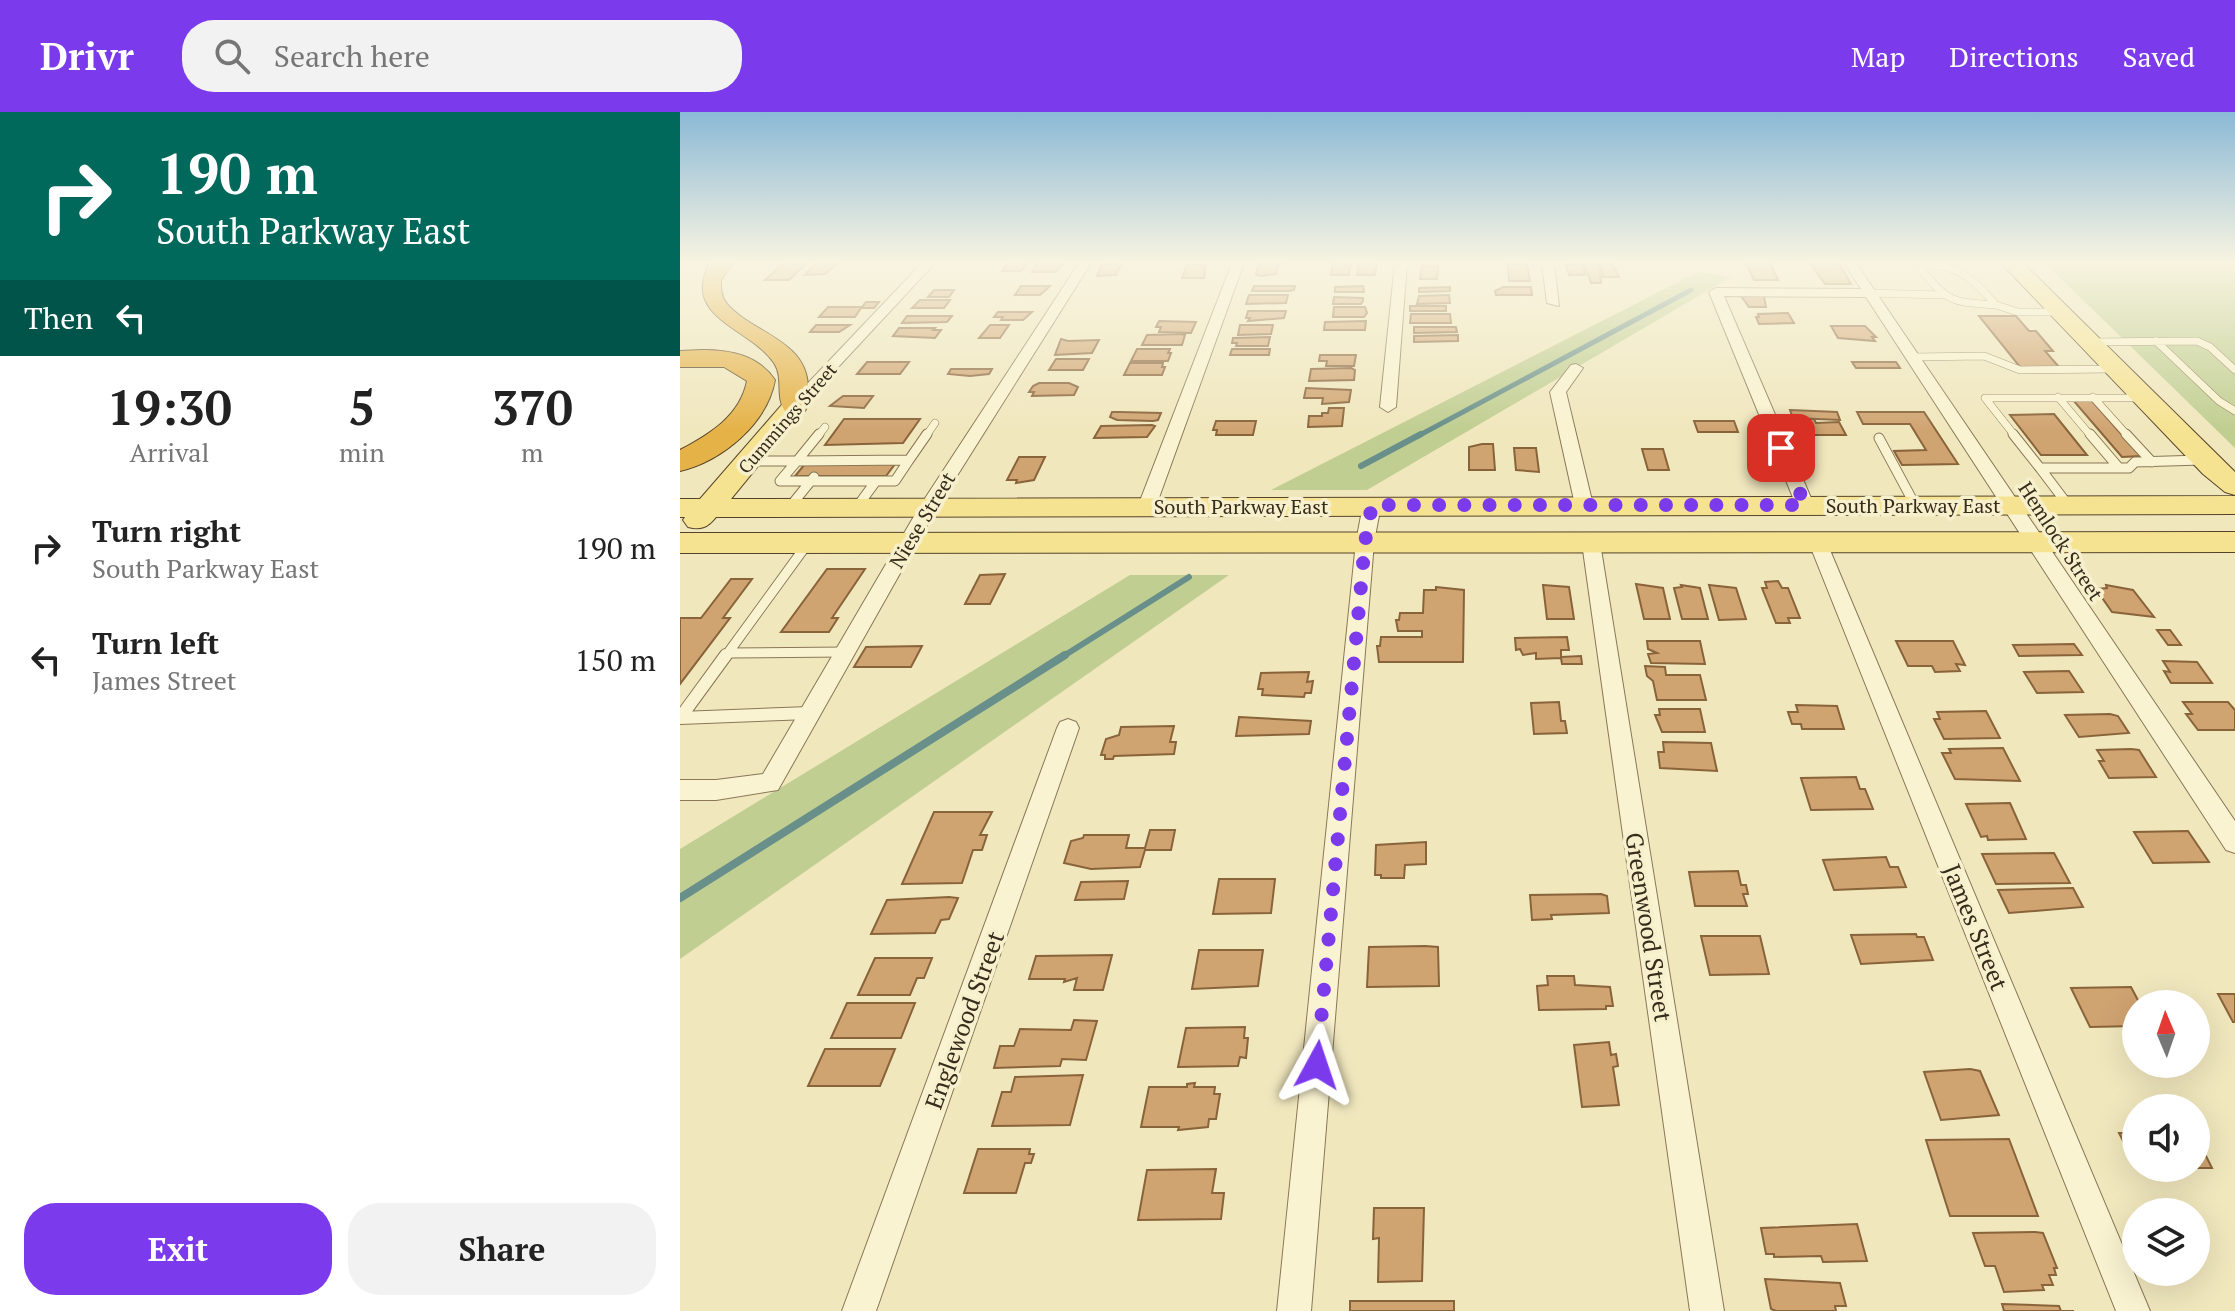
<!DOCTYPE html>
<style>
body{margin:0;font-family:"PT Serif",serif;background:#f2f2f2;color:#222;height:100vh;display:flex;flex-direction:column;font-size:30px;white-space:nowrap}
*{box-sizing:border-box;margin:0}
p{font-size:26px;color:#767676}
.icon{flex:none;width:44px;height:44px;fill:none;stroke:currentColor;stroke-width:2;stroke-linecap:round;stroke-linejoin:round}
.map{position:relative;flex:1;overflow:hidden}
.sheet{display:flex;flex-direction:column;background:#fff;width:680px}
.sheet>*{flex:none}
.hud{background:#00695c;color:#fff;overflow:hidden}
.needle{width:52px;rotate:358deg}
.tools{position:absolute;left:1442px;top:878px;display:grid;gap:16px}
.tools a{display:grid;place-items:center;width:88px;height:88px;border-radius:50%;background:#fff;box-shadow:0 8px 32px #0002;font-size:40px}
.pin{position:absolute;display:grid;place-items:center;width:68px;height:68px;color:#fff;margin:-34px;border-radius:16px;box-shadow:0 4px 12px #0006}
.me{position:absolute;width:88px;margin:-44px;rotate:5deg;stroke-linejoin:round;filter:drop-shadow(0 0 6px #0008)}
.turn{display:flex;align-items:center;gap:28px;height:168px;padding:0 24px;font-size:36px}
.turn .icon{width:104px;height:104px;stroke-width:2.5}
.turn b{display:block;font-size:56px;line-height:68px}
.then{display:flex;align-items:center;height:76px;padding:0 24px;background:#0003;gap:16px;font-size:30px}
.eta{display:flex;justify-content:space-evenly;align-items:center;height:136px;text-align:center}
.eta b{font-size:48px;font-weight:600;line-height:56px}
.cta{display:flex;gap:16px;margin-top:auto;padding:16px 24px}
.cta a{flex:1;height:92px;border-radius:32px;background:#7c3aed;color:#fff;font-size:32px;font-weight:600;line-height:92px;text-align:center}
.cta a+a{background:#f2f2f2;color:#222}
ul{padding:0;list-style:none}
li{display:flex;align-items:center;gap:24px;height:112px;padding:0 24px}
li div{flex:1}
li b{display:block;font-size:30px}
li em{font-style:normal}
header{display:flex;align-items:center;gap:48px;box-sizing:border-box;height:112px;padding:0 40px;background:#7c3aed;color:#fff}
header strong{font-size:38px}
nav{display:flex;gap:44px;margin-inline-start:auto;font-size:28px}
.search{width:560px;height:72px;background:#f2f2f2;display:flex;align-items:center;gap:20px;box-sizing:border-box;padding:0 28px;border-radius:32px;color:#767676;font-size:30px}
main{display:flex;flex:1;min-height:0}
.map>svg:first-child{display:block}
</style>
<header>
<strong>Drivr</strong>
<div class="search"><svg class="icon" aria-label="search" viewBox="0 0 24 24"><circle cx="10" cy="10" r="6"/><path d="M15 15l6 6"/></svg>Search here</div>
<nav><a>Map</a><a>Directions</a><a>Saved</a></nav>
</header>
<main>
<section class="sheet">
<div class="hud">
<div class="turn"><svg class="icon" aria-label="right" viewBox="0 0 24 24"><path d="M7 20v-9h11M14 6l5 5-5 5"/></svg><div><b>190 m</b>South Parkway East</div></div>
<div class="then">Then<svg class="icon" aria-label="left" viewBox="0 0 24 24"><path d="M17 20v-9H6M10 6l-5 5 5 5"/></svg></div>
</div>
<div class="eta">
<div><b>19:30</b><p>Arrival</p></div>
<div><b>5</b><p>min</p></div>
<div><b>370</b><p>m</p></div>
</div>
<ul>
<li><svg class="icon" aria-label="right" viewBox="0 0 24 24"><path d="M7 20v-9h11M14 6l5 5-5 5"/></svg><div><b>Turn right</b><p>South Parkway East</p></div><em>190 m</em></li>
<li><svg class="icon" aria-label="left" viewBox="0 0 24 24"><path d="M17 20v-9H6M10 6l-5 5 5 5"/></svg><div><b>Turn left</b><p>James Street</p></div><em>150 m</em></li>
</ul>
<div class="cta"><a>Exit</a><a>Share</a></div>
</section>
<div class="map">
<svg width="1555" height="1199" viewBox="0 0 1555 1199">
<rect width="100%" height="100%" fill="#f0e7bd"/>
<path fill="#c0ce91" d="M1365,151H1555V336Z
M1018,160L1051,165L687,378H591Z
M450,463H549L0,847V737Z"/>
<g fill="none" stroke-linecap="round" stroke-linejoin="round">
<path stroke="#688f8a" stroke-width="5" d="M738,324L1011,178"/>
<path stroke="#688f8a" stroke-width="6" d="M681,354L741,322
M382,545L509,465"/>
<path stroke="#688f8a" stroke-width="8" d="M0,786L385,543"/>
</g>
<path fill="#d0a471" stroke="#89633a" stroke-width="2" d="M104,151H127L109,168H85Z
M136,151H158L145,162L125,163Z
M328,151H347L341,159H322Z
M358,151H384L375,160H352Z
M579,151H605L598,153L596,162L582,164L576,163Z
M653,151H676L670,154L669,163H651Z
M679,151H697L695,163H677Z
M1066,151H1090L1098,168H1074Z
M1130,151H1159L1171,172H1145Z
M422,152H441L436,163L417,164Z
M828,152H847L850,169H829Z
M903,152L905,163H889L886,153Z
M904,152H919L921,171H911Z
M921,152H933L939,165H923Z
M507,153H526L524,166H502Z
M742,153L758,154L757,167H740Z
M341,174H370L360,183H335Z
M574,174H615L614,178L609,179H572Z
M683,174L684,180H655V175Z
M770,175V179L739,180V176Z
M823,175H851L852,183H816L815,179Z
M254,178H274L269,185H248Z
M569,183H608L606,191L566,192Z
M769,183L770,191L737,192L739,184Z
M1061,184H1084L1086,195H1069Z
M654,185L683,186V189L681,192H653Z
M240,188H270L264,196H232Z
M186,190H199L194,196H181L175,205H139L148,195H182Z
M730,194H766V199H730Z
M654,195H685L687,201L684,205H653Z
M568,199H606L604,206L568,209L570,206H566Z
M318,200H352L343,208H321L323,205H314Z
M1108,201L1114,211L1079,212L1076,205H1079L1078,202Z
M731,202H770L771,211H730Z
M227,204H272L267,210L222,211Z
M1299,204H1336L1349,219H1356L1373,239H1365L1379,255H1340Z
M479,209L516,210L511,221L479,220L481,215H476Z
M686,209L685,218H644L645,210Z
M136,213H170L159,220H130Z
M310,213H329L320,226H299Z
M560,213H593L591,222L558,223Z
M1151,214H1185L1196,225H1192L1195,229L1158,226Z
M734,215H776L777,220L734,221Z
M219,216H255L253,218H261L255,226L213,224Z
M501,222L505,223L502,233H462L467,223Z
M778,223V229L734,230V224Z
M590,225L588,234H556L557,231H552L553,226Z
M381,227L388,229L419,228L412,241L375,243Z
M457,237H490L488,241H491L488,249H451Z
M552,237H590L589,243H550Z
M640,243H676L674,254H646L647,249H639Z
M376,247H409L403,258H369Z
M187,250H229L220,262H177Z
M1172,250H1216L1220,256H1176Z
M450,251H483L482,255H485L482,263H444Z
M671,256L675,258L674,268L629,269L631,257Z
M271,257H312L309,262L290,264L268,262Z
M359,271H389L398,275L394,283L352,284L354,280H349L353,274Z
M626,276L671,278L669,290L642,292L643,286H624Z
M163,284H193L184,296L150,294Z
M1393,288H1411L1461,344L1442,345Z
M649,296H664L662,314L628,315L629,304H642V301H648Z
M1110,298L1157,300L1160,308L1113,306Z
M432,300H440L481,301L478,308L473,309L437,308L430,305Z
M1177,300H1244L1278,352L1222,353L1214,339L1246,338L1230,312H1183Z
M1374,302L1407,343H1361L1330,303Z
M164,307H240L223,331L145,333Z
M1118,307H1134L1136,311L1159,310L1166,323H1121Z
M536,309H576L573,323H536L537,318H533Z
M1014,309H1054L1058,320H1018Z
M421,314L472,313L475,314L467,325L414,326Z
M802,332H813L815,358H789V335Z
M834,336H856L859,360L836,358Z
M962,337H983L989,358H968Z
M339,345H365L354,368L336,371L337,368H327Z
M125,352H215L206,364H115Z
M147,457H185L152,506H158L149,520H101Z
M325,462L310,492H285L300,463Z
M51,467H72L43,506H50L0,572V506H21Z
M1098,469L1102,476H1108L1120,506H1108L1110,511H1096L1082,476H1087L1085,470Z
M956,472L983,476L990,507H964Z
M863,473L889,475L894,507H867Z
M1001,473L1020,476L1028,507H1002L994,476L1002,475Z
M1029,473L1056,476L1066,507L1039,508Z
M1426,473L1453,478L1474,505L1432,500L1416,477L1427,476Z
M756,475L784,478L783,550H699L697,534H700L701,525H742V519H718L716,508H719L720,501H743L744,478H756Z
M1477,518H1490L1501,533H1488Z
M887,525L889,538H881V545L901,544L902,552H882L881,546L856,547V541L843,543L840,537L836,538L835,526Z
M967,529H1020L1025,552L971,551L968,542L977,541L968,537Z
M1216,529H1273L1285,553L1276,552L1280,559L1255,560L1252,554H1228Z
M1394,532L1402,543L1339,544L1333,533Z
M242,534L231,555H174L186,535Z
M1483,549L1517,550L1532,571H1491L1484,559L1490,560Z
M965,554L985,555L986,563H1020L1026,588H977L973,569L967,564Z
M1389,559L1403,580L1357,581L1344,560Z
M629,560L627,570L633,569L631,581H625L624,585L582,583L583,577H578L581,561Z
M879,590L881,609H885L887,621L854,622L851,591Z
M1503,590H1548L1555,598V618H1518L1506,602H1512Z
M1116,593L1157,594L1164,617H1122L1121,612H1112L1108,600H1118Z
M979,597H1020L1025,620H982L975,603H980Z
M1306,599L1320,626L1264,627L1254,607H1260L1257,600Z
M1430,602L1438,604L1449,621L1399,625L1385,603Z
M559,605L631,609L629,622L556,624Z
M494,614L490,630H496L494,642L434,644L433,647H425V643H421L426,627L439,623L441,615Z
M983,630L1031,631L1037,659L980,656L978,640H984Z
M1323,636L1340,669L1275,667L1262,641H1271L1269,637Z
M1451,637L1459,638L1476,665L1429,666L1419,649H1424L1417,638Z
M1176,665L1180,677H1185L1193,697L1131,698L1121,666Z
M1330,691L1346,727L1308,728L1307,724L1301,725L1286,692Z
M254,700H312L300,723H307L302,738H293L282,771L222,772Z
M470,718H495L491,738H465L460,755L411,757L384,751L391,729L403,726L404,723H449L446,736H465Z
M1508,719L1529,750L1473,751L1454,720Z
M746,730V752L725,753L724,766H701V763H695L696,733Z
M1374,741L1390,771L1316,772L1302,742Z
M1206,745L1210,755H1218L1226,775L1154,778L1143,748Z
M1058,759L1061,773H1066L1068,782H1063L1067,794H1015L1009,760Z
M539,767H595L591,801L533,802Z
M448,769L444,787L395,788L401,770Z
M1393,776L1403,795L1329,801L1318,778Z
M921,782L927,784L929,801L871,803L872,807L852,808L850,783Z
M269,785L278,786L269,807L261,808L255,821L191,822L207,788Z
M1236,822L1237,825H1244L1253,848L1181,852L1171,823Z
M1021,824H1080L1089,862L1030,863Z
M745,834L758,835L759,874L687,875L689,835Z
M519,838H583L578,874L512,877Z
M432,843L423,878H394L397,866L384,870L385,867H349L356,844Z
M195,846H252L244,866H237L230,883H178Z
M867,864H894L895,873L930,875L933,894H926V897L859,898L857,874L868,873Z
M1451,875L1460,892H1456V914L1410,915L1391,876Z
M1538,882H1555V910H1553Z
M167,891H235L221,926H151Z
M394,908L417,909L406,948L382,947L380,954L314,956L320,934H334L340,917L391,918Z
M565,915L564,926H568L566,946L560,945L558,954L498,955L506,916Z
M929,930L931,943L936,942L938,954L933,955L939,993L902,995L894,933Z
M145,937H215L200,974H128Z
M1290,957L1300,959L1319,1003L1261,1008L1244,960Z
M403,963L390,1013L312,1014L322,980H331L335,965Z
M515,971L514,975H535L534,982H540L536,1007H529L528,1015L498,1018L499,1015H461L469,975H507V972Z
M1446,1017H1456V1054L1439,1021H1448Z
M1516,1024L1532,1056H1516Z
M1329,1027L1358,1104H1270L1246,1028Z
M298,1037H350L349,1042H354L351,1051H345L336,1081H284Z
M536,1057L532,1081H544L541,1107L458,1108L467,1058Z
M694,1096H744L742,1169L698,1170L699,1126L693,1127Z
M1177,1112L1187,1149L1143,1150L1141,1144L1094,1145V1142H1086L1081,1116Z
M1355,1120L1363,1121L1377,1156H1374L1376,1163H1369L1373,1173H1362L1364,1178L1324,1180L1315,1154H1305L1293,1121Z
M1085,1167L1160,1171L1166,1194H1155L1156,1199H1096L1091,1197Z
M670,1189H774V1199H670Z
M1322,1192L1379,1194L1381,1199H1394H1324Z"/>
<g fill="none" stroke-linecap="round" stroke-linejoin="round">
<defs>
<path id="lane-far2" d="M1244,153C1279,152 1294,168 1316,193C1273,190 1268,191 1241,157Z
M1190,181L1262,183
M1316,193L1338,200H1380
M1476,229L1539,289L1555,299
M1409,230L1517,229L1530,235L1555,258
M1233,245L1304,244L1340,258L1435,257
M1378,285L1411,324
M1413,285L1448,324
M138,324L145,315
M246,324L255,311
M1335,324L1305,286H1463"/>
<path id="lane-far1" d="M1333,322L1360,356H1449L1455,350L1522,348
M1410,322L1439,356
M1446,322L1472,350
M1199,326L1235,393
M229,348L247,322
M229,348L215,369H100L117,349Z
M69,349H117
M117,349L139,322
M1360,356L1388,393
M177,395L196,369
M109,396L134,365
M128,431L48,541L165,540
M45,545L48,541"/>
<path id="lane" d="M46,543L0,606L129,601"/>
<path id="street" d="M242,151H255L120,296H110V290Z
M399,151H411L258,394L98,678L36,688H0V668H36L83,662L240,394Z
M552,151H564L476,394L473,398H461L458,394Z
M715,151H727L716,295L708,300L700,295Z
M862,151H874L879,194L867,191Z
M1164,151H1176L1555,709V741L1546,738L1186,185L1044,184L1134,393L1125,398L1116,393L1029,180L1036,176L1181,177Z
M896,252L903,256L886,280L913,393L904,398L895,393L870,280L891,253Z
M692,388L701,393L694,430L631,1199H597L676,430L683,393Z
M911,425L920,431L1044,1199H1010L902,431Z
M1138,425L1147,431L1470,1199H1436L1129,431Z
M388,607L396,610L399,616L196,1199H162L377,616L380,610Z"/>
<path id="primary" d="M1321,151H1343L1555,360V383L1545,380L1523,362Z
M115,285L124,288L128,293L51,387L1555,384V402L36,405C27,416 21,418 8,415L3,408L5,405H0V387H20L106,288Z
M1555,420V440L0,441V421Z"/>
<path id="highway" d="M30,151H53L41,168C41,177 41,185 47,192C72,221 127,228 128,275C129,284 130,291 125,299L115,301L105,299C95,285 104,266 94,251C71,216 0,206 30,151Z
M22,238C51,238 78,243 95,268C87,312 42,349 0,359V338C30,322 60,304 67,269L44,255H0V239Z"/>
</defs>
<use href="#lane-far2" stroke="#897756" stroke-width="8"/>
<use href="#lane-far1" stroke="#897756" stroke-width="11"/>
<use href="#lane" stroke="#897756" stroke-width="14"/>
<use href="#street" stroke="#897756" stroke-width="2"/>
<use href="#primary" stroke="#56442a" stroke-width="2"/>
<use href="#highway" stroke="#56442a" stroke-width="2"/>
<use href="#lane-far2" stroke="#faf3d1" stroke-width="7"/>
<use href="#lane-far1" stroke="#faf3d1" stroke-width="9"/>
<use href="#lane" stroke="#faf3d1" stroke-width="12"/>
<use href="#street" fill="#faf3d1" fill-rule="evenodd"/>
<use href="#primary" fill="#f6e392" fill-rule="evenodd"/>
<use href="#highway" fill="#e5b248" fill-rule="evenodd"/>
</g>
<linearGradient id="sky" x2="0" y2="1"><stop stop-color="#8bb9d6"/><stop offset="0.47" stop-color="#f8f4e1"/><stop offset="1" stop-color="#f8f4e1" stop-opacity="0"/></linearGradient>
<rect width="1555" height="319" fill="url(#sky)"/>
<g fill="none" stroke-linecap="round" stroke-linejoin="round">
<path stroke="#7c3aed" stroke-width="14" stroke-dasharray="0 25.2" d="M637,953L685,430L692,393H1125L1101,336"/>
</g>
<g text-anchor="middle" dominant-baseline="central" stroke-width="7" stroke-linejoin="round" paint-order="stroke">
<g font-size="18" fill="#372c1b" stroke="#f7f0cd">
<text transform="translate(107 306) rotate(-49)">Cummings Street</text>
</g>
<g font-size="20" fill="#372c1b" stroke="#f7f0cd">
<text x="1233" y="393">South Parkway East</text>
<text x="561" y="394">South Parkway East</text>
<text transform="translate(242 408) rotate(-59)">Niese Street</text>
<text transform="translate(1381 429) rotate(57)">Hemlock Street</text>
</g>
<g font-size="24" fill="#372c1b" stroke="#f7f0cd">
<text transform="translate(969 815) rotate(81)">Greenwood Street</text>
<text transform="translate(1296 815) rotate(68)">James Street</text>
<text transform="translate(284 908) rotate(-70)">Englewood Street</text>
</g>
</g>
</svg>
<div class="tools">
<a><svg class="needle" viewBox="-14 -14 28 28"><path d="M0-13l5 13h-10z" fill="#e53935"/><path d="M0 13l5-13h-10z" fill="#767676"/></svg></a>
<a><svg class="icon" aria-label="sound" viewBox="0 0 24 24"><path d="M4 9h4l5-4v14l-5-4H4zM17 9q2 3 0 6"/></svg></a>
<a><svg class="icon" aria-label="layers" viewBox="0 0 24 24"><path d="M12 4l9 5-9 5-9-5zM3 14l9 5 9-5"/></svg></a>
</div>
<div class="pin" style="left:1101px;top:336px;background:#d93025"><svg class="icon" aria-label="arrive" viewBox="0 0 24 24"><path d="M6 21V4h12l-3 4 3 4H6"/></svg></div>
<svg class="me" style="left:637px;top:953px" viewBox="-20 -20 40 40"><path d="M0-17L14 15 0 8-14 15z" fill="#7c3aed" stroke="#fff" stroke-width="4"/></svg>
</div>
</main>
